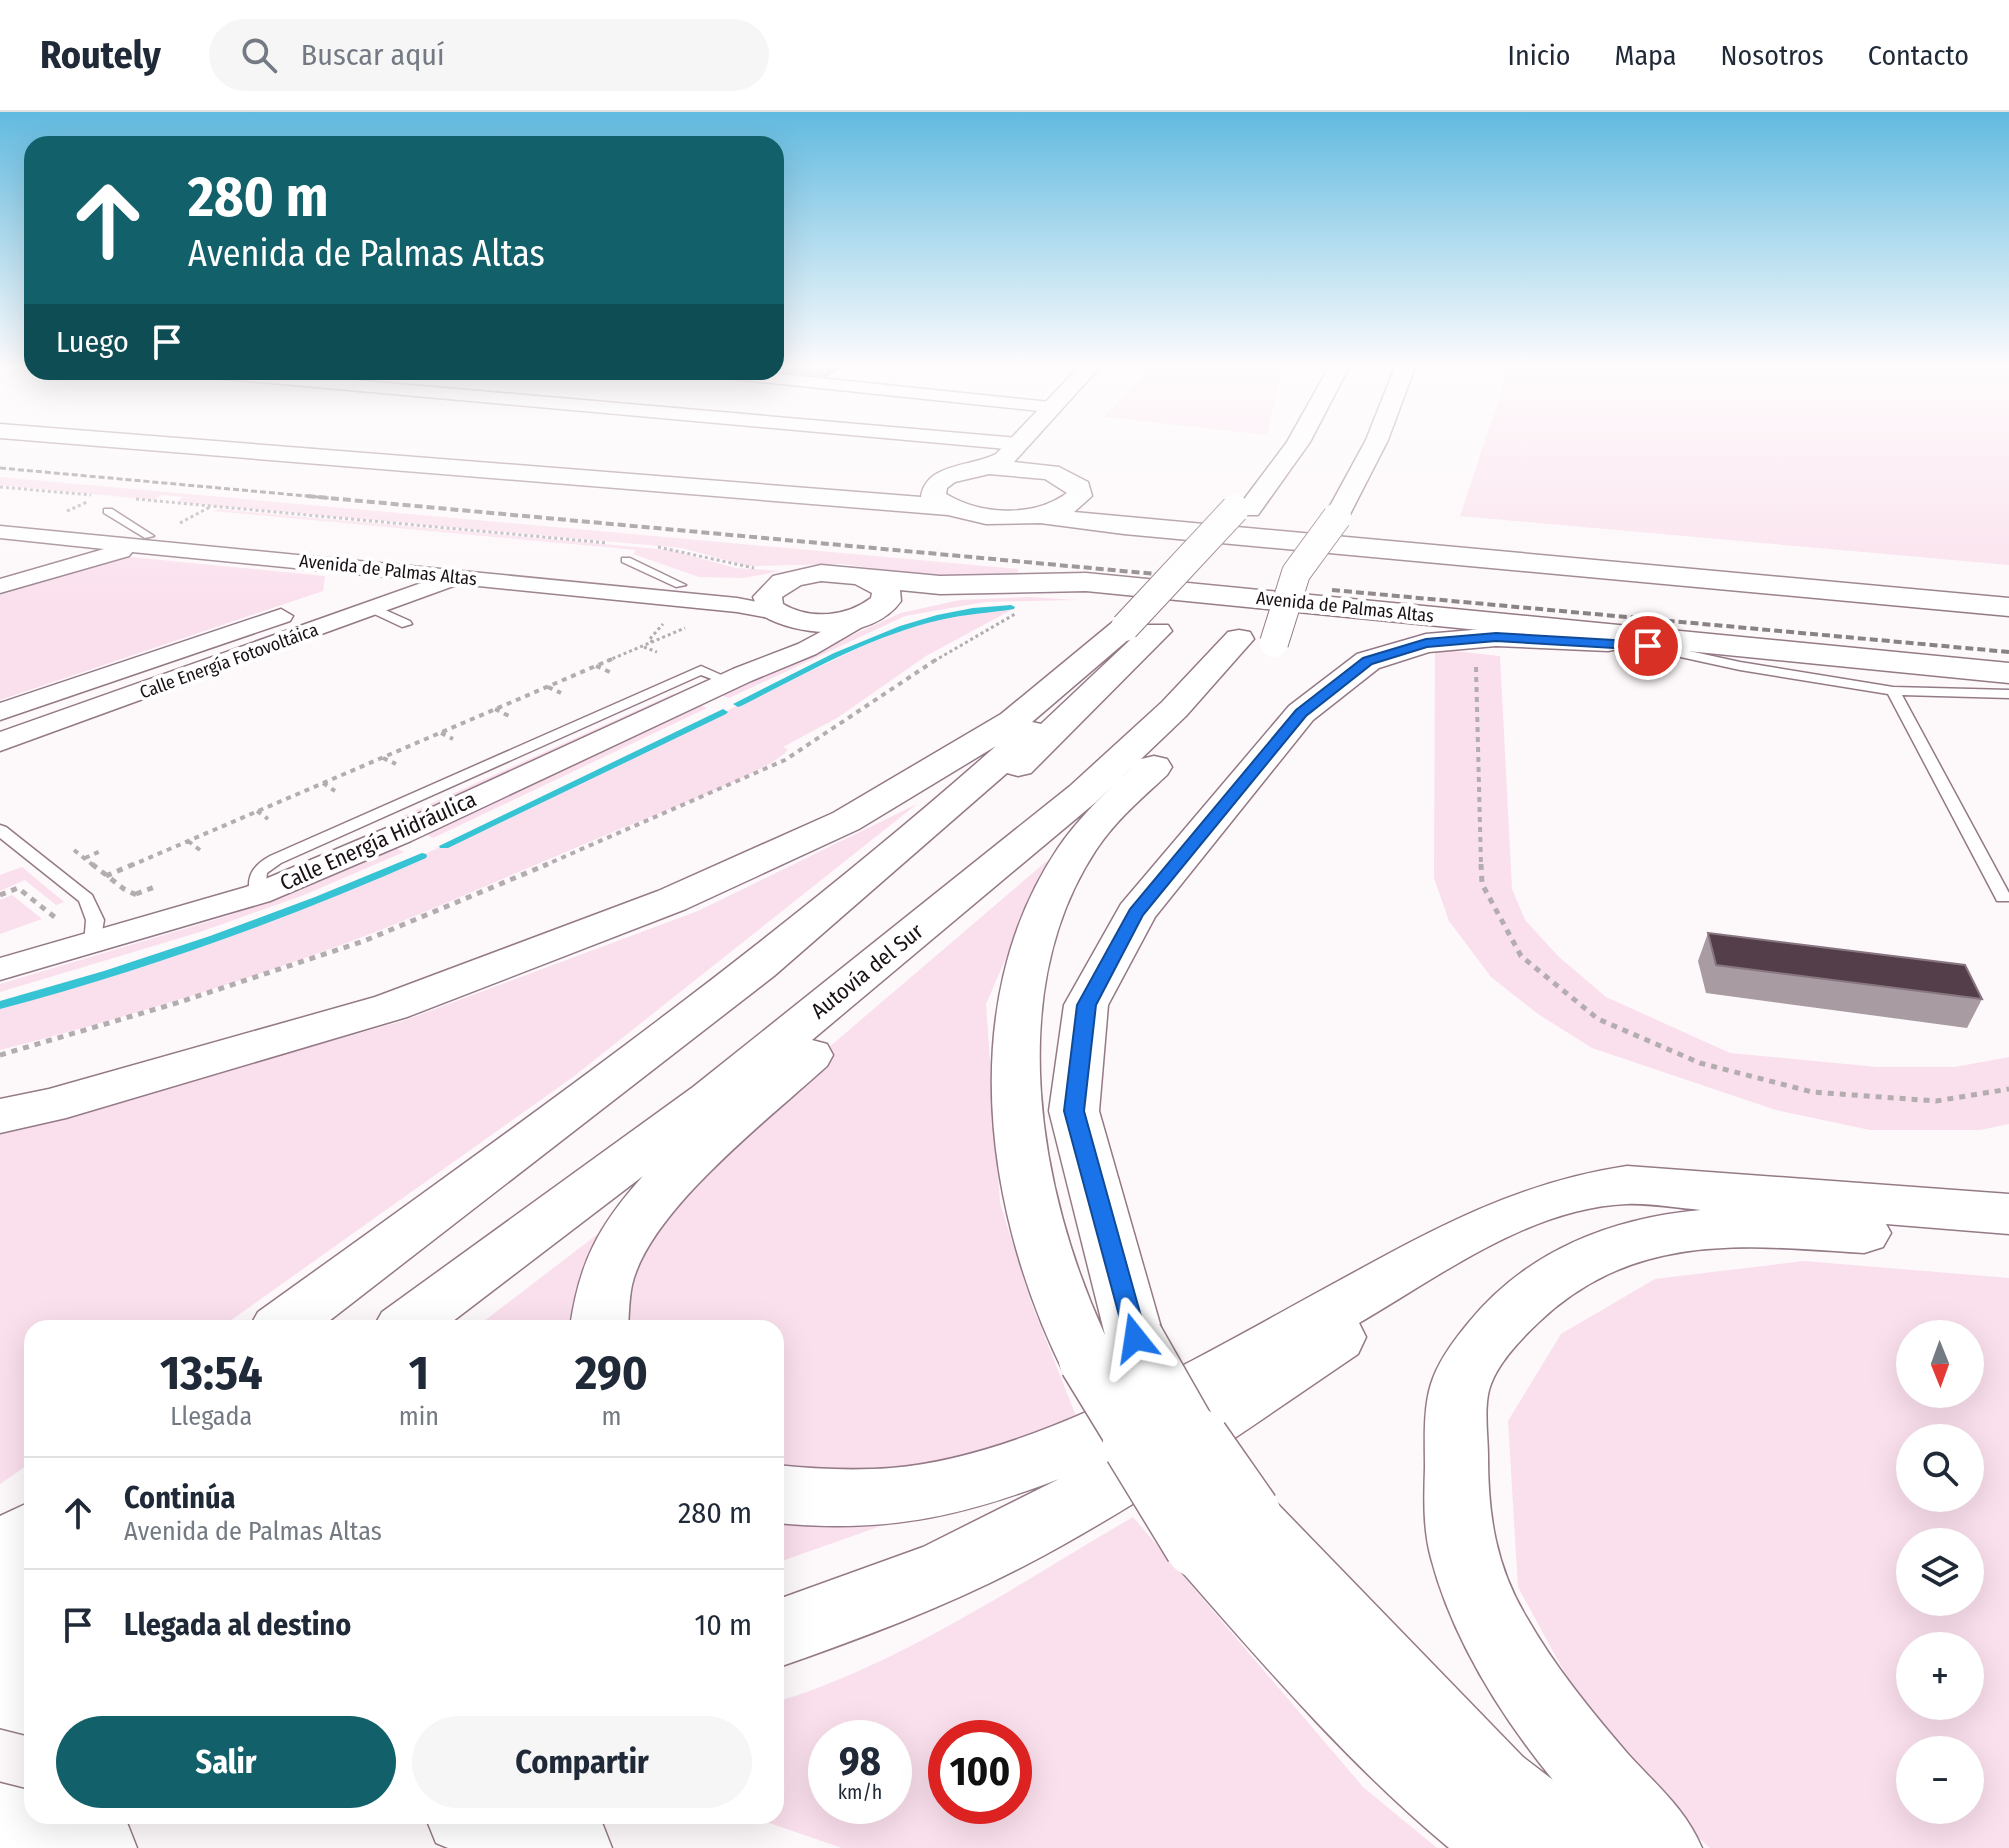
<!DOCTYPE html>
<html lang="es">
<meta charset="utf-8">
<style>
body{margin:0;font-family:"Fira Sans Condensed",sans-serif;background:#f6f6f7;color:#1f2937;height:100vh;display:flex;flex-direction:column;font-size:30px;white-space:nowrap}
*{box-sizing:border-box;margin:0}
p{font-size:26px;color:#747a83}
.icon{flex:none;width:44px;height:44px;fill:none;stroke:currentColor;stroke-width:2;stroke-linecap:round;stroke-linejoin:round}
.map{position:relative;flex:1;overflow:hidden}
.panel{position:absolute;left:24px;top:1208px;width:760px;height:504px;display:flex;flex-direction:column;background:#fff;border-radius:24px;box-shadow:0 8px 32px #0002}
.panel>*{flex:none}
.banner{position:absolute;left:24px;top:24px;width:760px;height:244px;border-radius:24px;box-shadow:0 8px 32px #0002;background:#12616a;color:#fff;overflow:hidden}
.needle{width:52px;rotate:179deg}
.fabs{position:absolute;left:1896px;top:1208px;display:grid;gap:16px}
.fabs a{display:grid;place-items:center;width:88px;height:88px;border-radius:50%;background:#fff;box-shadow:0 8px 32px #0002;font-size:40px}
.speed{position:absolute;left:808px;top:1608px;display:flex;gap:16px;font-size:40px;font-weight:700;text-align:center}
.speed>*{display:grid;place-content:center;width:104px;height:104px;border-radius:50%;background:#fff;box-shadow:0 8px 32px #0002;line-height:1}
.speed small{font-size:20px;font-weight:400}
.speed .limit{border:12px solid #d22;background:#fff;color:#111}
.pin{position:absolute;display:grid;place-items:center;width:68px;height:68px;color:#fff;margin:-34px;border:4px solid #fff;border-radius:50%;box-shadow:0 2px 8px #0007}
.me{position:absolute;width:88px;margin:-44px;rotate:345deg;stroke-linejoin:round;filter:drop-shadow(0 0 6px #0008)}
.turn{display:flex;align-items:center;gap:28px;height:168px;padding:0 32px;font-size:36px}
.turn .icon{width:104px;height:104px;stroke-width:2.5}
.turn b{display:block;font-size:56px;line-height:68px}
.then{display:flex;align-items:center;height:76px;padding:0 32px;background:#0003;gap:16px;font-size:30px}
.eta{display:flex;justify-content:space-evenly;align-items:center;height:136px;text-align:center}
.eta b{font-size:48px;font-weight:700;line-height:56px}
.action{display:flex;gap:16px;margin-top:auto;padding:16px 32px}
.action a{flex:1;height:92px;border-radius:48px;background:#12616a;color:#fff;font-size:32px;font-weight:700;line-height:92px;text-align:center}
.action a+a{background:#f6f6f7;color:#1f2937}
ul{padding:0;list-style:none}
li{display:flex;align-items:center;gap:24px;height:112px;padding:0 32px;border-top:2px solid #e0e1e3}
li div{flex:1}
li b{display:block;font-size:30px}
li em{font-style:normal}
header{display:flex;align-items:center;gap:48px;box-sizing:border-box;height:112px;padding:0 40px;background:#fff;border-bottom:2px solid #e0e1e3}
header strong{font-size:38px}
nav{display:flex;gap:44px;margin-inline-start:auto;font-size:28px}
.search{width:560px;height:72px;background:#f6f6f7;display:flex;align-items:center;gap:20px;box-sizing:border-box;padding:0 28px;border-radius:44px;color:#747a83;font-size:30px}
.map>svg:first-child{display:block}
</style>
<header>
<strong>Routely</strong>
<div class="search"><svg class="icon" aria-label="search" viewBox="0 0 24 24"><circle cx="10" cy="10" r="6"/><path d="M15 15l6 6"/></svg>Buscar aquí</div>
<nav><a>Inicio</a><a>Mapa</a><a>Nosotros</a><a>Contacto</a></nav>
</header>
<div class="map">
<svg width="2009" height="1736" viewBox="0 0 2009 1736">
<rect width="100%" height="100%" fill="#fdf8fa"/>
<path fill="#fadfec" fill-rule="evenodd" d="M1152,255H1283L1267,323L1104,305Z
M1509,255H2009V453L1460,404Z
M0,365L1019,457L1017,461L936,465L843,452L748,454L681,436L177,390L183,385L162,383L154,388L0,373Z
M218,397L669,438L736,456L781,459L744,466L699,465L633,442L636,438L213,399Z
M130,445L325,464L323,479L0,588V483Z
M1029,485L1076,488L985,490L905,504L729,586L721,583L901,501L960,488Z
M1013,497L926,544L837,606L783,635L788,638C768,661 647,706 613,720C536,752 460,786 383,817C259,865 129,905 0,938V896L198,836L345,780L905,514L964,500Z
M1435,537L1500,544L1512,777L1525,808L1559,845L1606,885L1730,941L1877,955H1955L2009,945V1012L1980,1018H1870L1776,998L1592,936L1538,902L1491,865L1449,809L1434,766Z
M673,582L678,584L404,709L399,706Z
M700,593L707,596L433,726L426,722Z
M917,692L573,965L220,1216H32V1350L0,1372V1021L403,909L698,799Z
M396,736L404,740L304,783L200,820L0,880V872L231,803Z
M1048,748L986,892L1000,1091L1031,1190L1078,1309L881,1414L776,1451V1216H475L718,1030Z
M22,755L64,790L56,793L25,768L0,779V763Z
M12,783L42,807L0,822V788Z
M1804,1149L2009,1166V1736H1710L1610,1644L1518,1475L1508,1309L1561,1222L1655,1167ZM1910,1222H1970V1282H1910ZM1910,1326H1970V1386H1910ZM1910,1430H1970V1490H1910ZM1910,1534H1970V1594H1910ZM1910,1638H1970V1698H1910Z
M1133,1405L1363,1675L1437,1736H842L749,1704H776V1590C899,1553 1022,1470 1133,1405ZM826,1626H894V1694H826ZM946,1626H1014V1694H946Z"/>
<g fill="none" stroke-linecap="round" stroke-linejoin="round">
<path fill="#36c3d3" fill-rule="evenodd" d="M1011,493L1015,495L1014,497C989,501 965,502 940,508C870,524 805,562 741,594L738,595L733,592L834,541L900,514L937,503L973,496Z
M723,597L728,600L726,602L448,736H440L439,734Z
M422,741L426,742L427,744L426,746C288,807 146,858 0,897V889L104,859L210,824L315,785Z"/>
<defs>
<path id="lane" d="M104,397H112L154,424L145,426L104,401Z
M622,446H630L686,473L676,475L622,450Z
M374,493L410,509L412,512L402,515L370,500V494Z
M1648,530L1740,550L1893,575L2009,578V586L1902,583L2009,781V789H1997L1995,785L1888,582L1740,558L1644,537L1642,534Z
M701,554L735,569L728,573L701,563L281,751L267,761L264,786L258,787L250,782C246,763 254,753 270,744Z
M0,713L6,715L92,783L104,808L99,837L93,838L84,833L86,808L79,789L0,726Z"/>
<path id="street" d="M196,260H261L1018,326L1027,332L1018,338L204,265Z
M706,260H762L1050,290L1059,295L1050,300L714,265Z
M0,414L737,486L784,495L787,500L775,507L737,500L459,472L0,639V620L427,469L132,440L129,444L0,481V467L104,437L0,426Z
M867,495L876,497L879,502L876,507L816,542L751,569L411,729L270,789L0,868V846L246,775L389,715L733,557L798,532Z
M281,497L293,504L290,509L0,608V591Z"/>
<path id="secondary" d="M1079,255H1100L1014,350L1059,355L1088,370L1092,384L1074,400L2009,486V504L1124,422L1040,411L986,412L948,403L0,326V312L921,385C926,351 970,355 996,342ZM989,362L1045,367L1067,381C1033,406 981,403 946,382L947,376L955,370Z
M821,453L940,464L1086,461L2009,551V571L1086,479L940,482L900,478L901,489C872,530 797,526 760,502L753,485L773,464ZM821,469L855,472L872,481L871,486C846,505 810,508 783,492L782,485L801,473Z"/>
<path id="highway" d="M1329,255H1349L1310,330L1258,403H1240L1236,398L1287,330Z
M1395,255H1415L1388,328L1346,410H1328L1324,405L1366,328Z
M1125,506L1136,509L1140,515L1136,521L1032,610L1041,612L1146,513H1168L1172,519L1031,661L1018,664L1007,661L774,864L320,1216H249L258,1200C510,1019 763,840 996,634L859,717L686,797L407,905L66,1006L0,1021V987L49,977L375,885L658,779L833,701L1001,602L1114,509Z
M1496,516L1608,521L1619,523L1623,530L1619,537L1608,539L1496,534L1429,540L1379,556L1313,608L1155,805L1108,893L1099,999L1164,1226L1156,1243L1135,1250L1114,1243L1112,1237L1116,1248L1108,1265L1087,1272L1066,1265C986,1106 953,893 1058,736C1081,702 1112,675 1141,647L1154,644L1167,647L1172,655L1167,663C1142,686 1115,709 1096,738C1003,879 1039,1080 1105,1223L1049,999L1064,893L1121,792L1289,594L1357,542L1426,522Z
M1239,518L1250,520L1254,527L1186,604L1096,690L812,928L827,932L833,943L827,954C770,1006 649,1099 632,1173C629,1187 629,1202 628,1216H570C579,1150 599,1113 643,1064L444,1216H373L382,1200L693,975L1070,674L1162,590L1228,520Z
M1627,1054L2009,1082V1122L1886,1112L1891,1121L1883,1135L1864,1141C1743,1133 1634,1120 1539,1210C1522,1226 1499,1250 1491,1272C1483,1292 1488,1323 1488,1344C1488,1404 1496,1455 1527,1506C1555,1555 1591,1599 1628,1642C1657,1674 1685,1696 1702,1736H1449C1348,1652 1262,1551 1176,1453L1166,1431L1176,1409L1199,1400L1215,1406L1223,1383L1246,1374L1269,1383L1523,1645L1553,1668C1501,1604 1452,1526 1431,1446C1423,1417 1424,1386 1425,1356C1425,1330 1423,1297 1431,1272C1438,1249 1454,1228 1469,1210C1527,1139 1611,1106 1701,1098C1677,1096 1651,1091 1627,1092C1529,1096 1440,1164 1359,1211L1366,1225L1358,1242C1249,1316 1141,1393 1024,1454C945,1495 860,1527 776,1556V1488L923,1435L1059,1367C957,1406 885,1421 776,1411V1353C815,1357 852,1359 891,1356C1035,1344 1204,1242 1331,1173C1430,1119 1514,1071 1627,1054Z
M32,1389V1624L0,1616V1404Z
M0,1671L32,1679V1704H115L126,1708L137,1736H0Z
M425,1704H590L601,1708L612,1736H448L436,1731Z"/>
</defs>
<use href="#lane" stroke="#947a87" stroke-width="3"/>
<use href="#street" stroke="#947a87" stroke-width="3"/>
<use href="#secondary" stroke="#947a87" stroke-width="3"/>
<use href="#highway" stroke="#947a87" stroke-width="3"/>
<path stroke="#b3adb0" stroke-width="3" stroke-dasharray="3 3" stroke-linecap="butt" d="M664,260L686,262
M0,375L91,383
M136,387L608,431
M67,399L87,390
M180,411L210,395
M658,435L754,456
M653,530L649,528L663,512
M644,535L657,540
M607,549L685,516
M934,549L1015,502"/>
<path stroke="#b3adb0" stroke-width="4" stroke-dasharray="5 5" stroke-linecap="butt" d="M596,554L612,561
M1476,555L1481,754
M548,575L561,581
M495,597L509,604
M441,621L453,627
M383,646L396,652
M323,671L335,679
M257,699L268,707
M188,729L200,738
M74,738L94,754
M85,746L103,738
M130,754L612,547
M543,754L785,648L937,547"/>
<path stroke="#b3adb0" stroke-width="5" stroke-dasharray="6 6" stroke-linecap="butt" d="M92,752L124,777L141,785
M1481,752L1482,772L1521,844L1598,907L1700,951L1812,980L1936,989L2009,977
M106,764L134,752
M136,782L157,774
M0,783L18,776L57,807
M0,943L180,890L364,829L548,752"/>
<use href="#lane" fill="#fff" fill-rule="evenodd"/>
<use href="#street" fill="#fff" fill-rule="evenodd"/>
<use href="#secondary" fill="#fff" fill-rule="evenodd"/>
<use href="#highway" fill="#fff" fill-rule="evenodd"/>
<path stroke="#898285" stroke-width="3" stroke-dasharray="6 3" stroke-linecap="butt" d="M0,356L329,386"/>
<path stroke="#898285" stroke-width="4" stroke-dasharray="8 4" stroke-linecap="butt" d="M307,384L1156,462
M1332,478L2009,540"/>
<defs>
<path id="highway-bridge-far2" d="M1125,515L1235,397
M1274,531L1296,461L1337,405"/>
<path id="highway-bridge-far1" d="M1135,1226L1196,1333
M1087,1248L1139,1333"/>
<path id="highway-bridge" d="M1138,1331L1199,1431
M1195,1331L1246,1404"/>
</defs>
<use href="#highway-bridge-far2" stroke="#947a87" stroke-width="30" stroke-linecap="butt"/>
<use href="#highway-bridge-far1" stroke="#947a87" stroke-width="59" stroke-linecap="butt"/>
<use href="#highway-bridge" stroke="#947a87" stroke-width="73" stroke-linecap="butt"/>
<use href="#highway-bridge-far2" stroke="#fff" stroke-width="28"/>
<use href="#highway-bridge-far1" stroke="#fff" stroke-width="56"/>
<use href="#highway-bridge" stroke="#fff" stroke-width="70"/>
</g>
<path fill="#a89ba2" d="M776,255H842L827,265L776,259Z
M1708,821L1982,887L1967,916L1706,881L1698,849Z"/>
<path fill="#87767f" d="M827,255H842L827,265Z"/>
<path fill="#543e4a" stroke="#87767f" stroke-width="2" d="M1708,821L1965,853L1982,887L1716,853Z"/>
<linearGradient id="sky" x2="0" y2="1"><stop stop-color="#61bae0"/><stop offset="0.51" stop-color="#fefcfd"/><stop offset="1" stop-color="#fefcfd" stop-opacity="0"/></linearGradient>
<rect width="2009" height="498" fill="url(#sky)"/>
<path fill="#1a73e8" stroke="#114b97" stroke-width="2" d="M1496,521L1648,530L1655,534L1648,538L1496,529L1427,535L1372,552L1306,604L1143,803L1096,893L1084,999L1147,1226L1144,1233L1135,1236L1127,1233L1064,999L1077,893L1130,797L1296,598L1363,546L1426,527Z"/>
<g text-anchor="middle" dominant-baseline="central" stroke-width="8" stroke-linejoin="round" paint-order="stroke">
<g font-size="18" fill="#1a1116" stroke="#fff">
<text transform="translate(388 458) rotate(6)">Avenida de Palmas Altas</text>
<text transform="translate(1345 495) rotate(6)">Avenida de Palmas Altas</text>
<text transform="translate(229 549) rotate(-20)">Calle Energía Fotovoltáica</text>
</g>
<g font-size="22" fill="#1a1116" stroke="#fff">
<text transform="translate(378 729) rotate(-24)">Calle Energía Hidráulica</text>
<text transform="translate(867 859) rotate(-39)">Autovía del Sur</text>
</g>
</g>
</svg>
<div class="fabs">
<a><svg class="needle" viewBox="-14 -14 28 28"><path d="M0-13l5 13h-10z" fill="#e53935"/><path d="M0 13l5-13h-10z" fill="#747a83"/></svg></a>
<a><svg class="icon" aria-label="search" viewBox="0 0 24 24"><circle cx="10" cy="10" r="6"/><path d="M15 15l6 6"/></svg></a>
<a><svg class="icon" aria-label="layers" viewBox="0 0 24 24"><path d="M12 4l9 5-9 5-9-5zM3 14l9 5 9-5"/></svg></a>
<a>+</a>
<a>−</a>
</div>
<div class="speed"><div>98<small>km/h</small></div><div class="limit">100</div></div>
<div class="pin" style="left:1648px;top:534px;background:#d93025"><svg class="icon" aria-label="arrive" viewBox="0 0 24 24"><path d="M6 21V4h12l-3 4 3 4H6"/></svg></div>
<svg class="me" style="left:1135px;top:1226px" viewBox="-20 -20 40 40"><path d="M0-17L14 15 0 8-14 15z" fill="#1a73e8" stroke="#fff" stroke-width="4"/></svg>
<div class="banner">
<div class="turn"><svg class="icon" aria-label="ahead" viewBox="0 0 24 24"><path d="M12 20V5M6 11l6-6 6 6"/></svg><div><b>280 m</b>Avenida de Palmas Altas</div></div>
<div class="then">Luego<svg class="icon" aria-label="arrive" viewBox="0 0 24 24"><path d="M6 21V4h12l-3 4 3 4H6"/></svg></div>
</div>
<section class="panel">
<div class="eta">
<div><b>13:54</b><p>Llegada</p></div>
<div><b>1</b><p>min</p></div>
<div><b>290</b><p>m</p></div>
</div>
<ul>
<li><svg class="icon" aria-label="ahead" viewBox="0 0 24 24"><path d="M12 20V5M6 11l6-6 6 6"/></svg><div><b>Continúa</b><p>Avenida de Palmas Altas</p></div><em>280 m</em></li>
<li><svg class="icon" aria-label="arrive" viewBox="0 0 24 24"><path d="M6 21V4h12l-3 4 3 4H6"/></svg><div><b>Llegada al destino</b></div><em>10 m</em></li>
</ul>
<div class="action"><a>Salir</a><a>Compartir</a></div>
</section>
</div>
